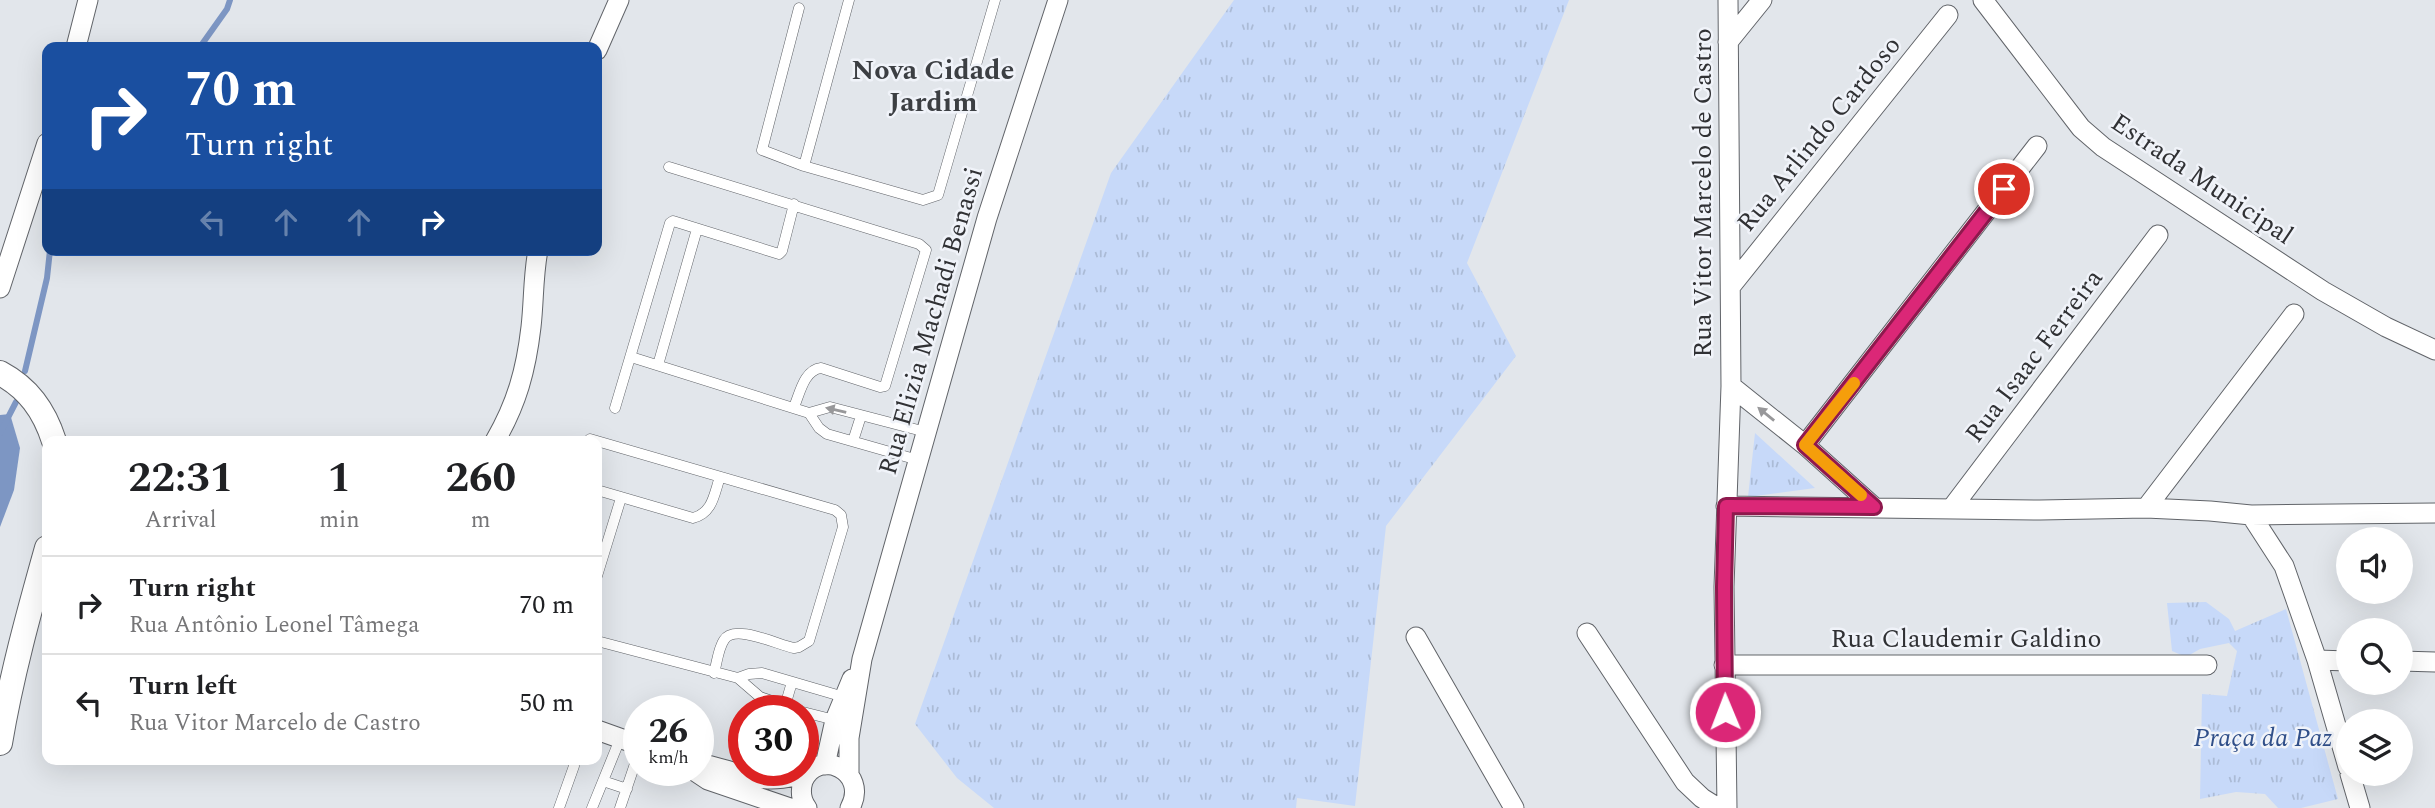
<!DOCTYPE html>
<meta charset="utf-8">
<style>
body{margin:0;font-family:Spectral,serif;background:#f2f2f2;color:#202124;height:100vh;display:flex;flex-direction:column;font-size:26px;white-space:nowrap}
*{box-sizing:border-box;margin:0}
p{font-size:23px;color:#757577}
.icon{flex:none;width:38px;height:38px;fill:none;stroke:currentColor;stroke-width:2;stroke-linecap:round;stroke-linejoin:round}
.map{position:relative;flex:1;overflow:hidden}
.side{position:absolute;left:42px;top:436px;width:560px;height:329px;display:flex;flex-direction:column;background:#fff;border-radius:14px;box-shadow:0 7px 28px #0002}
.side>*{flex:none}
.hud{position:absolute;left:42px;top:42px;width:560px;height:214px;border-radius:14px;box-shadow:0 7px 28px #0002;background:#1a4fa0;color:#fff;overflow:hidden}
.buttons{position:absolute;left:2336px;top:527px;display:grid;gap:14px}
.buttons a{display:grid;place-items:center;width:77px;height:77px;border-radius:50%;background:#fff;box-shadow:0 7px 28px #0002;font-size:35px}
.speed{position:absolute;left:623px;top:695px;display:flex;gap:14px;font-size:35px;font-weight:700;text-align:center}
.speed>*{display:grid;place-content:center;width:91px;height:91px;border-radius:50%;background:#fff;box-shadow:0 7px 28px #0002;line-height:1}
.speed small{font-size:18px;font-weight:400}
.speed .limit{border:10px solid #d22;background:#fff;color:#111}
.pin{position:absolute;display:grid;place-items:center;width:60px;height:60px;color:#fff;margin:-30px;border:4px solid #fff;border-radius:50%;box-shadow:0 2px 7px #0007}
.me{position:absolute;width:77px;margin:-38px;rotate:359deg;stroke-linejoin:round;filter:drop-shadow(0 0 5px #0008)}
.turn{display:flex;align-items:center;gap:24px;height:147px;padding:0 28px;font-size:32px}
.turn .icon{width:91px;height:91px;stroke-width:2.5}
.turn b{display:block;font-size:49px;line-height:60px}
.lanes{display:flex;align-items:center;height:66px;padding:0 28px;background:#0003;justify-content:center;gap:35px;direction:ltr}
.lanes .off{opacity:.35}
.eta{display:flex;justify-content:space-evenly;align-items:center;height:119px;text-align:center}
.eta b{font-size:42px;font-weight:700;line-height:49px}
ul{padding:0;list-style:none}
li{display:flex;align-items:center;gap:21px;height:98px;padding:0 28px;border-top:2px solid #e0e0e0}
li div{flex:1}
li b{display:block;font-size:26px}
li em{font-style:normal}
.map>svg:first-child{display:block}
</style>
<div class="map">
<svg width="2435" height="808" viewBox="0 0 2435 808">
<defs>
<pattern id="grass-tufts" width="24" height="20" patternUnits="userSpaceOnUse" patternTransform="scale(1.75)"><rect width="24" height="20" fill="#c7d9f9"/><path d="M3 7l-1-3M5 7V3M7 7l1-3M15 17l-1-3M17 17v-4M19 17l1-3" fill="none" stroke="#abbbd6"/></pattern>
</defs>
<rect width="100%" height="100%" fill="#e2e6eb"/>
<path fill="url(#grass-tufts)" d="M1234,0H1569L1467,263L1516,356L1386,526L1355,806L1297,798L1296,808H994L957,778L915,724L1111,173Z
M1755,433L1815,488L1748,497Z
M2206,602L2229,619L2235,631L2286,609L2338,799L2301,808H2278L2265,794L2236,792L2200,799L2202,694L2227,696L2237,651L2229,643L2200,649L2186,657L2172,651L2167,603Z"/>
<path fill="#7d96c3" d="M10,414L20,448L14,490L0,527V415Z"/>
<g fill="none" stroke-linecap="round" stroke-linejoin="round">
<path stroke="#7d96c3" stroke-width="6" d="M200,47L227,9L230,0
M25,371L47,278L50,250
M0,433L16,402"/>
<defs>
<path id="service" d="M799,8L762,150L804,166L923,200L938,195L995,0
M804,166L849,0
M669,167L919,244L926,250L885,386L880,387L821,368C804,370 800,393 794,407
M631,357L809,413
M658,365L697,229
M615,408L670,223L673,221L779,254L782,251L794,204
M590,439L835,510L841,515L843,527L809,641L799,647L794,648C778,645 734,623 724,640C718,649 717,663 714,673
M853,441L861,416
M918,460L827,434L819,428L809,413L830,407L926,432
M597,490L693,518C713,513 714,494 720,477
M597,576L621,498
M597,641L738,678
M785,706L792,682
M799,710L760,697L738,678L749,674L762,673L844,697
M803,712L835,720
M603,781L627,789
M559,808L574,766
M592,808L620,739
M620,808L639,752"/>
<path id="minor" d="M1983,0L2081,128L2103,147L2323,291L2386,327L2435,350
M1728,42L1762,0
M76,47L88,0
M597,50L619,0
M1731,286L1948,15
M0,288L47,143
M1731,386L1805,445L1874,507
M495,441C517,403 526,370 531,327C534,301 533,276 538,250
M1805,445L2037,146
M1726,506L2040,510L2146,508L2210,511L2251,515L2435,513
M2146,508L2294,314
M1951,509L2158,235
M2251,515L2284,566L2317,660L2348,767
M1587,633L1685,782L1702,798L1718,808
M1416,637L1514,808
M2317,660L2348,661
M2401,661L2435,662
M1724,665H2207
M597,730L639,745
M698,763C722,767 744,778 768,779C781,780 795,776 807,774
M825,765L835,720L852,679
M693,770L708,780L790,808
M2350,774L2360,808
M849,775V738L862,659L987,218L1058,0
M807,808C801,800 800,791 803,781C818,747 870,771 850,808
M1727,808L1724,587L1731,386L1728,0"/>
<path id="tertiary" d="M0,373C28,388 44,410 54,441
M0,743C11,677 29,612 47,548"/>
</defs>
<use href="#service" stroke="#616469" stroke-width="11"/>
<use href="#minor" stroke="#616469" stroke-width="21"/>
<use href="#tertiary" stroke="#616469" stroke-width="26"/>
<use href="#service" stroke="#fff" stroke-width="10"/>
<use href="#minor" stroke="#fff" stroke-width="19"/>
<use href="#tertiary" stroke="#fff" stroke-width="24"/>
</g>
<defs><path id="oneway-solid" d="M-6-.8H1V-3.2L6.5 0L1 3.2V.8H-6Z" transform="scale(1.75)"/></defs>
<g fill="#98989a">
<use href="#oneway-solid" transform="translate(836 410) rotate(-167)"/>
<use href="#oneway-solid" transform="translate(1766 414) rotate(-141)"/>
</g>
<g fill="none" stroke-linecap="round" stroke-linejoin="round">
<defs>
<path id="route" d="M1725,712L1724,587L1726,506L1874,507L1805,445L2004,189"/>
</defs>
<use href="#route" stroke="#8e194d" stroke-width="18"/>
<use href="#route" stroke="#db2777" stroke-width="12"/>
<path stroke="#f59e0b" stroke-width="12" d="M1854,383L1805,445L1861,495"/>
</g>
<g text-anchor="middle" dominant-baseline="central" stroke-width="5" stroke-linejoin="round" paint-order="stroke">
<g font-size="26" fill="#303134" stroke="#f0f3f9">
<text transform="translate(1819 134) rotate(-51)">Rua Arlindo Cardoso</text>
<text transform="translate(2202 179) rotate(34)">Estrada Municipal</text>
<text transform="translate(1703 193) rotate(-90)">Rua Vitor Marcelo de Castro</text>
<text transform="translate(931 321) rotate(-74)">Rua Elizia Machadi Benassi</text>
<text transform="translate(2034 356) rotate(-53)">Rua Isaac Ferreira</text>
<text x="1966" y="639">Rua Claudemir Galdino</text>
</g>
<g font-size="26" font-style="italic" fill="#304f89" stroke="#f0f3f9">
<text x="2263" y="738">Praça da Paz</text>
</g>
<g font-size="28" font-weight="bold" fill="#3c3f43" stroke="#f0f3f9">
<text x="933" y="70">Nova Cidade<tspan x="933" dy="32">Jardim</tspan></text>
</g>
</g>
</svg>
<div class="buttons">
<a><svg class="icon" aria-label="sound" viewBox="0 0 24 24"><path d="M4 9h4l5-4v14l-5-4H4zM17 9q2 3 0 6"/></svg></a>
<a><svg class="icon" aria-label="search" viewBox="0 0 24 24"><circle cx="10" cy="10" r="6"/><path d="M15 15l6 6"/></svg></a>
<a><svg class="icon" aria-label="layers" viewBox="0 0 24 24"><path d="M12 4l9 5-9 5-9-5zM3 14l9 5 9-5"/></svg></a>
</div>
<div class="speed"><div>26<small>km/h</small></div><div class="limit">30</div></div>
<div class="pin" style="left:2004px;top:189px;background:#d93025"><svg class="icon" aria-label="arrive" viewBox="0 0 24 24"><path d="M6 21V4h12l-3 4 3 4H6"/></svg></div>
<svg class="me" style="left:1725px;top:712px" viewBox="-20 -20 40 40"><circle r="17" fill="#db2777" stroke="#fff" stroke-width="3"/><path d="M0-11L8 9 0 5-8 9z" fill="#fff"/></svg>
<div class="hud">
<div class="turn"><svg class="icon" aria-label="right" viewBox="0 0 24 24"><path d="M7 20v-9h11M14 6l5 5-5 5"/></svg><div><b>70 m</b>Turn right</div></div>
<div class="lanes"><svg class="icon off" aria-label="left" viewBox="0 0 24 24"><path d="M17 20v-9H6M10 6l-5 5 5 5"/></svg><svg class="icon off" aria-label="ahead" viewBox="0 0 24 24"><path d="M12 20V5M6 11l6-6 6 6"/></svg><svg class="icon off" aria-label="ahead" viewBox="0 0 24 24"><path d="M12 20V5M6 11l6-6 6 6"/></svg><svg class="icon" aria-label="right" viewBox="0 0 24 24"><path d="M7 20v-9h11M14 6l5 5-5 5"/></svg></div>
</div>
<section class="side">
<div class="eta">
<div><b>22:31</b><p>Arrival</p></div>
<div><b>1</b><p>min</p></div>
<div><b>260</b><p>m</p></div>
</div>
<ul>
<li><svg class="icon" aria-label="right" viewBox="0 0 24 24"><path d="M7 20v-9h11M14 6l5 5-5 5"/></svg><div><b>Turn right</b><p>Rua Antônio Leonel Tâmega</p></div><em>70 m</em></li>
<li><svg class="icon" aria-label="left" viewBox="0 0 24 24"><path d="M17 20v-9H6M10 6l-5 5 5 5"/></svg><div><b>Turn left</b><p>Rua Vitor Marcelo de Castro</p></div><em>50 m</em></li>
</ul>
</section>
</div>
